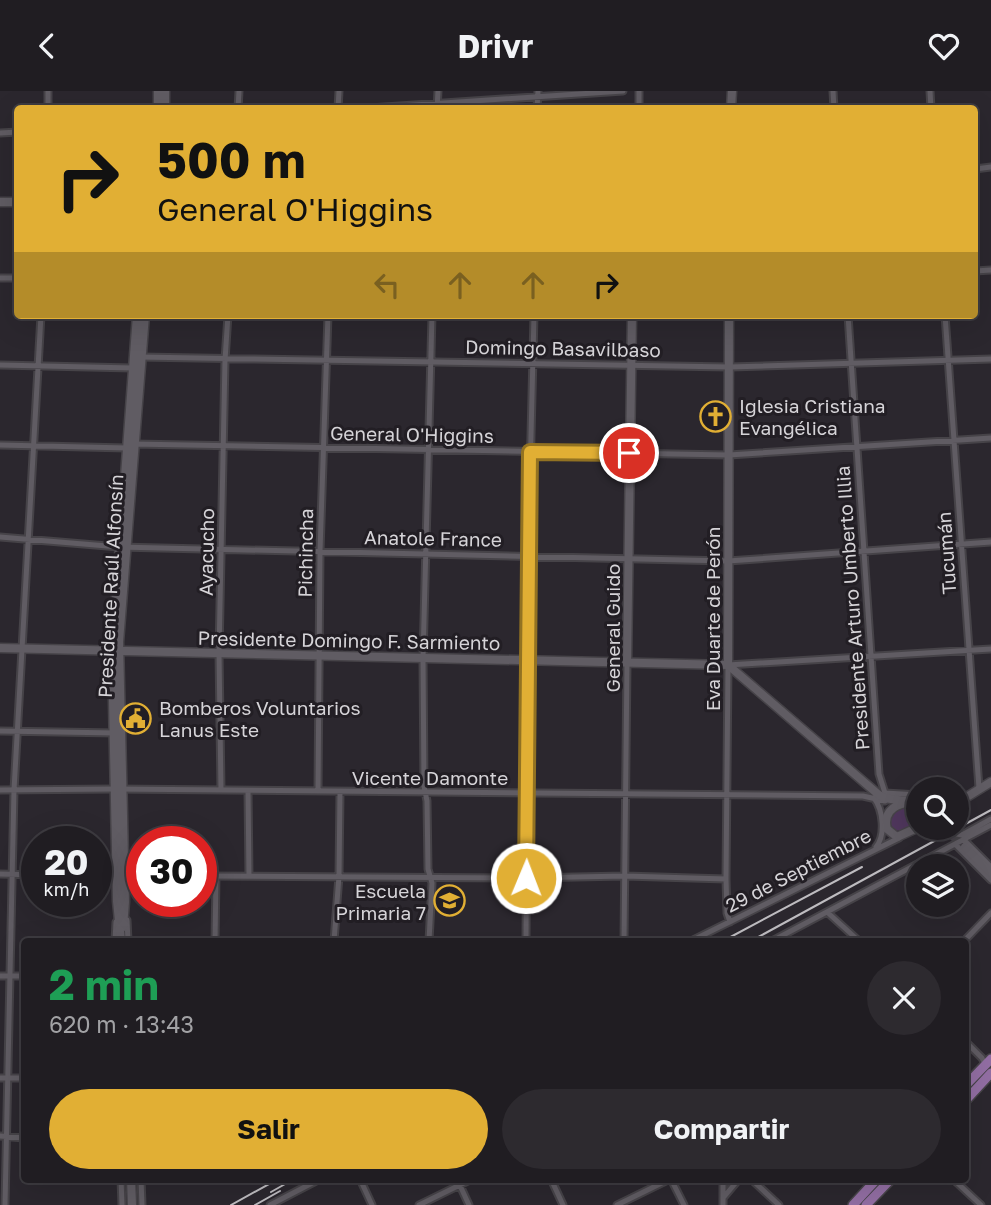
<!DOCTYPE html>
<html lang="es">
<meta charset="utf-8">
<style>
body{margin:0;font-family:"Golos Text",sans-serif;background:#2d2a2f;color:#f1f3f6;height:100vh;display:flex;flex-direction:column;font-size:26px;white-space:nowrap}
*{box-sizing:border-box;margin:0}
p{font-size:23px;color:#a2a2a5}
.icon{flex:none;width:38px;height:38px;fill:none;stroke:currentColor;stroke-width:2;stroke-linecap:round;stroke-linejoin:round}
.map{position:relative;flex:1;overflow:hidden}
.drawer{position:absolute;left:21px;top:847px;width:948px;height:245px;display:flex;flex-direction:column;background:#201d22;border-radius:7px;box-shadow:0 7px 28px #0002,0 0 0 2px #3d3b40}
.drawer>*{flex:none}
.guide{position:absolute;left:14px;top:14px;width:964px;height:214px;border-radius:7px;box-shadow:0 7px 28px #0002,0 0 0 2px #3d3b40;background:#e1af34;color:#111;overflow:hidden}
.buttons{position:absolute;left:906px;top:686px;display:grid;gap:14px}
.buttons a{display:grid;place-items:center;width:63px;height:63px;border-radius:50%;background:#201d22;box-shadow:0 7px 28px #0002,0 0 0 2px #3d3b40;font-size:35px}
.speed{position:absolute;left:21px;top:735px;display:flex;gap:14px;font-size:35px;font-weight:700;text-align:center}
.speed>*{display:grid;place-content:center;width:91px;height:91px;border-radius:50%;background:#201d22;box-shadow:0 7px 28px #0002,0 0 0 2px #3d3b40;line-height:1}
.speed small{font-size:18px;font-weight:400}
.speed .limit{border:10px solid #d22;background:#fff;color:#111}
.pin{position:absolute;display:grid;place-items:center;width:60px;height:60px;color:#fff;margin:-30px;border:4px solid #fff;border-radius:50%;box-shadow:0 2px 7px #0007}
.me{position:absolute;width:77px;margin:-38px;rotate:1deg;stroke-linejoin:round;filter:drop-shadow(0 0 5px #0008)}
.turn{display:flex;align-items:center;gap:24px;height:147px;padding:0 28px;font-size:32px}
.turn .icon{width:91px;height:91px;stroke-width:2.5}
.turn b{display:block;font-size:49px;line-height:60px}
.lanes{display:flex;align-items:center;height:66px;padding:0 28px;background:#0003;justify-content:center;gap:35px;direction:ltr}
.lanes .off{opacity:.35}
.round{display:grid;place-items:center;flex:none;width:74px;height:74px;border-radius:37px;background:#2d2a2f}
.summary{display:flex;align-items:center;justify-content:space-between;height:119px;padding:0 28px}
h1{font-size:42px;font-weight:700;line-height:52px;color:#1e9e55}
.action{display:flex;gap:14px;margin-top:auto;padding:14px 28px}
.action a{flex:1;height:80px;border-radius:42px;background:#e1af34;color:#111;font-size:28px;font-weight:700;line-height:80px;text-align:center}
.action a+a{background:#2d2a2f;color:#f1f3f6}
header{display:flex;justify-content:space-between;align-items:center;height:91px;padding:0 28px;background:#201d22;font-size:32px;font-weight:700}
.map>svg:first-child{display:block}
</style>
<header><svg class="icon" aria-label="back" viewBox="0 0 24 24"><path d="M15 5l-7 7 7 7"/></svg>Drivr<svg class="icon" aria-label="heart" viewBox="0 0 24 24"><path d="M12 20l-8-8c-3-5 5-10 8-4 3-6 11-1 8 4z"/></svg></header>
<div class="map">
<svg width="991" height="1114" viewBox="0 0 991 1114">
<rect width="100%" height="100%" fill="#2b272e"/>
<path fill="#4f365c" d="M903,715L919,722V730L903,739L895,740L889,731L891,723Z"/>
<g fill="none" stroke-linecap="round" stroke-linejoin="round">
<path stroke="#454148" stroke-width="8" stroke-dasharray="8 4" stroke-linecap="butt" d="M943,737L965,756"/>
<defs>
<path id="street" d="M48,0V18
M833,0L834,18
M930,0L931,18
M238,18L239,0
M338,18L339,0
M355,18L623,0
M437,18L438,0
M537,18L538,0
M639,18V0
M0,42L18,41
M975,78L991,76
M975,180L991,179
M0,187H18
M848,224L879,683L885,702L919,704
M945,224L979,697
M140,266L730,276L991,268
M0,274L133,277
M0,354L127,357L133,353L729,364L991,347
M0,446L119,456L728,470L991,451
M0,640L116,642
M0,699L114,698L863,705L885,710
M221,699L219,562L225,269L228,224
M248,700L249,785
M318,700L320,460L328,224
M874,707C883,719 886,744 876,756
M957,743L962,744L991,728
M964,749L991,776
M956,754L991,789
M0,783L37,784
M96,784H116
M124,784H142
M201,785L526,787L625,785L726,788
M827,821L859,850
M127,829L128,850
M730,831L727,822L726,788L728,574L991,558
M115,850L116,831
M215,850L216,785
M334,850L339,785L340,701
M429,850L432,792L428,778L427,710L424,695L423,567L432,224
M526,850L528,465L534,224
M624,850L627,572
M691,850L899,747
M772,850L991,734
M964,850L991,822
M0,885H24
M966,951L982,967L986,975
M0,987H24
M0,1045L24,1047
M121,1088L122,1114
M141,1088L142,1114
M360,1088L372,1114
M457,1088L469,1114
M551,1088L563,1114
M671,1088L684,1114
M751,1088L779,1114
M953,1088L981,1114
M723,1107L739,1088
M5,1114L14,699L41,224
M270,1114L320,1088
M419,1114L472,1088
M617,1114L670,1088
M723,1114V1088"/>
<path id="secondary" d="M158,18V0
M165,18V0
M731,18L732,0
M0,111H18
M0,557L728,574
M627,572L632,224
M728,574L729,224
M728,574L879,704L884,707L919,712
M906,712C892,714 883,724 887,738L897,746L919,736
M957,712L991,691
M965,756L991,782
M123,836L125,811L119,551L145,224
M121,850L117,810L112,560L137,224
M131,1088L132,1114"/>
<path id="primary" d="M966,994L991,968
M966,1009L991,982
M853,1114L877,1088
M866,1114L891,1088"/>
</defs>
<use href="#street" stroke="#464348" stroke-width="9"/>
<use href="#secondary" stroke="#464348" stroke-width="11"/>
<use href="#primary" stroke="#464348" stroke-width="12"/>
<use href="#street" stroke="#605c63" stroke-width="5"/>
<use href="#secondary" stroke="#605c63" stroke-width="8"/>
<use href="#primary" stroke="#926ea3" stroke-width="9"/>
<path stroke="#bebcc0" stroke-width="2" d="M723,850L862,776
M751,850L991,719
M271,1101L294,1088
M231,1114L278,1088
M255,1114L280,1100"/>
</g>
<g fill="none" stroke-linecap="round" stroke-linejoin="round">
<defs>
<path id="route" d="M526,787L530,361L629,362"/>
</defs>
<use href="#route" stroke="#927222" stroke-width="18"/>
<use href="#route" stroke="#e1af34" stroke-width="12"/>
</g>
<defs>
<symbol id="church-ring" viewBox="-11 -11 22 22"><circle r="9.5" fill="#221e24" stroke="#e1af34" stroke-width="1.5"/><path d="M-1.2-6h2.4v3.5h3.3v2.4h-3.3V6h-2.4V-.1h-3.3v-2.4h3.3Z" fill="#e1af34"/></symbol>
<symbol id="civic-ring" viewBox="-11 -11 22 22"><circle r="9.5" fill="#221e24" stroke="#e1af34" stroke-width="1.5"/><path d="M-.6-6.5H3V-4.5H.6V-3L4-1V1h2V6H-6V1h2V-1L-.6-3ZM-1.2 2.5V6h2.4V2.5Z" fill="#e1af34"/></symbol>
<symbol id="school-ring" viewBox="-11 -11 22 22"><circle r="9.5" fill="#221e24" stroke="#e1af34" stroke-width="1.5"/><path d="M0-5L7-2L0 1L-7-2ZM-4 1L0 2.5L4 1V4Q0 6-4 4Z" fill="#e1af34"/></symbol>
</defs>
<g fill-rule="evenodd">
<use href="#church-ring" x="698" y="308" width="35" height="35"/>
<use href="#civic-ring" x="118" y="610" width="35" height="35"/>
<use href="#school-ring" x="432" y="792" width="35" height="35"/>
</g>
<g text-anchor="middle" dominant-baseline="central" stroke-width="6" stroke-linejoin="round" paint-order="stroke">
<g font-size="19" fill="#d6d4d8" stroke="#221e24">
<text transform="translate(563 257) rotate(1)">Domingo Basavilbaso</text>
<text transform="translate(412 343) rotate(1)">General O'Higgins</text>
<text transform="translate(433 447) rotate(1)">Anatole France</text>
<text transform="translate(206 461) rotate(-89)">Ayacucho</text>
<text transform="translate(305 462) rotate(-89)">Pichincha</text>
<text transform="translate(946 462) rotate(-94)">Tucumán</text>
<text transform="translate(110 495) rotate(-87)">Presidente Raúl Alfonsín</text>
<text transform="translate(852 517) rotate(-94)">Presidente Arturo Umberto Illia</text>
<text transform="translate(712 528) rotate(-90)">Eva Duarte de Perón</text>
<text transform="translate(612 537) rotate(-90)">General Guido</text>
<text transform="translate(349 549) rotate(1)">Presidente Domingo F. Sarmiento</text>
<text x="430" y="686">Vicente Damonte</text>
<text transform="translate(798 779) rotate(-27)">29 de Septiembre</text>
</g>
<g font-size="19" fill="#d6d4d8" stroke="#221e24" text-anchor="start">
<text x="739" y="314">Iglesia Cristiana<tspan x="739" dy="22">Evangélica</tspan></text>
<text x="159" y="616">Bomberos Voluntarios<tspan x="159" dy="22">Lanus Este</tspan></text>
<text x="426" y="799" text-anchor="end">Escuela<tspan x="426" dy="22">Primaria 7</tspan></text>
</g>
</g>
</svg>
<div class="buttons">
<a><svg class="icon" aria-label="search" viewBox="0 0 24 24"><circle cx="10" cy="10" r="6"/><path d="M15 15l6 6"/></svg></a>
<a><svg class="icon" aria-label="layers" viewBox="0 0 24 24"><path d="M12 4l9 5-9 5-9-5zM3 14l9 5 9-5"/></svg></a>
</div>
<div class="speed"><div>20<small>km/h</small></div><div class="limit">30</div></div>
<div class="pin" style="left:629px;top:362px;background:#d93025"><svg class="icon" aria-label="arrive" viewBox="0 0 24 24"><path d="M6 21V4h12l-3 4 3 4H6"/></svg></div>
<svg class="me" style="left:526px;top:787px" viewBox="-20 -20 40 40"><circle r="17" fill="#e1af34" stroke="#fff" stroke-width="3"/><path d="M0-11L8 9 0 5-8 9z" fill="#fff"/></svg>
<div class="guide">
<div class="turn"><svg class="icon" aria-label="right" viewBox="0 0 24 24"><path d="M7 20v-9h11M14 6l5 5-5 5"/></svg><div><b>500 m</b>General O'Higgins</div></div>
<div class="lanes"><svg class="icon off" aria-label="left" viewBox="0 0 24 24"><path d="M17 20v-9H6M10 6l-5 5 5 5"/></svg><svg class="icon off" aria-label="ahead" viewBox="0 0 24 24"><path d="M12 20V5M6 11l6-6 6 6"/></svg><svg class="icon off" aria-label="ahead" viewBox="0 0 24 24"><path d="M12 20V5M6 11l6-6 6 6"/></svg><svg class="icon" aria-label="right" viewBox="0 0 24 24"><path d="M7 20v-9h11M14 6l5 5-5 5"/></svg></div>
</div>
<section class="drawer">
<div class="summary"><div><h1>2 min</h1><p>620 m · 13:43</p></div><a class="round"><svg class="icon" aria-label="close" viewBox="0 0 24 24"><path d="M6 6l12 12M18 6L6 18"/></svg></a></div>
<div class="action"><a>Salir</a><a>Compartir</a></div>
</section>
</div>
